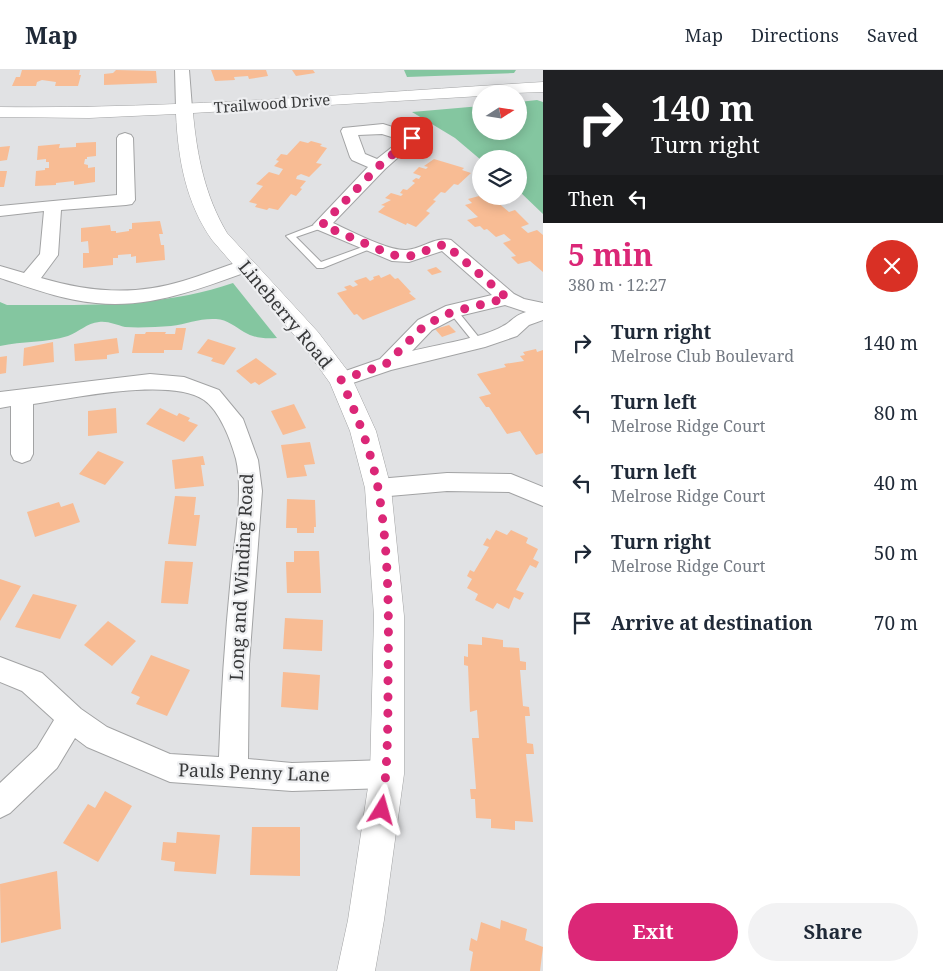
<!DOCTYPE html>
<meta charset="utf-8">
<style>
body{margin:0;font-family:"Noto Serif",serif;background:#f2f2f3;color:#1f2937;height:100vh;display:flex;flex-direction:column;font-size:19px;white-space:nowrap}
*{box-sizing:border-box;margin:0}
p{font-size:16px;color:#747a83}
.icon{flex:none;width:28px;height:28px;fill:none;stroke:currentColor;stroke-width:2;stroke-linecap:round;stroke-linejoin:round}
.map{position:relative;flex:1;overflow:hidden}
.panel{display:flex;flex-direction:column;background:#fff;width:400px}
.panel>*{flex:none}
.hud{background:#202124;color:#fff;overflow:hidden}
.needle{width:32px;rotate:78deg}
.tools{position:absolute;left:472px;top:15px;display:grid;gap:10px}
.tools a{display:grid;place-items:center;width:55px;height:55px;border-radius:50%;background:#fff;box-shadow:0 2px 12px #0003;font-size:25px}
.pin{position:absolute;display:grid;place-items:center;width:42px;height:42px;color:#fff;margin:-21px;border-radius:10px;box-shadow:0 2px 8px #0006}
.me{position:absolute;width:55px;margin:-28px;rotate:8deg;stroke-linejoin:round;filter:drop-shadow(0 0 4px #0008)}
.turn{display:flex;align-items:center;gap:18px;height:105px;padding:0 25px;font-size:22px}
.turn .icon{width:65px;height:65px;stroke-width:2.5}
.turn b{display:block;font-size:35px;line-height:42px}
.then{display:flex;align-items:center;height:48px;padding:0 25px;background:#0003;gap:10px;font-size:19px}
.round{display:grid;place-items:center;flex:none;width:52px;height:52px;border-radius:26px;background:#f2f2f3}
.overview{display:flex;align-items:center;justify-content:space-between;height:85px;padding:0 25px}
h1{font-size:30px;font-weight:700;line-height:38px;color:#db2777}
.button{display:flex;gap:10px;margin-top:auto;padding:10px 25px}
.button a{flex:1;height:58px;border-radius:30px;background:#db2777;color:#fff;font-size:20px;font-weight:700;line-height:58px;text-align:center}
.button a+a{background:#f2f2f3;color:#1f2937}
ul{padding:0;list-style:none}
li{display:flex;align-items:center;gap:15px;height:70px;padding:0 25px}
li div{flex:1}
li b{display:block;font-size:19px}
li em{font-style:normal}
header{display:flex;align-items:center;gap:30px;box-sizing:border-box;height:70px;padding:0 25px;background:#fff;border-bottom:1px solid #e0e1e3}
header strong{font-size:24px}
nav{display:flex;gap:28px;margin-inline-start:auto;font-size:18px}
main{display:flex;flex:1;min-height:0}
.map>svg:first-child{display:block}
</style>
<header>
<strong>Map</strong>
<nav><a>Map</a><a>Directions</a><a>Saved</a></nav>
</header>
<main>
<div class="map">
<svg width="543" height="901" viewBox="0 0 543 901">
<rect width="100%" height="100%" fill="#e1e2e4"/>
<path fill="#84c6a0" d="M404,0H516L514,3L407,7Z
M537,30L543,32V144L519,121V89L481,90L455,68L412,42L481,36V61H519V32Z
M233,213L277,268C265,269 254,268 244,262C234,256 228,250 216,249C200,248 187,254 171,256C157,257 139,258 125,257C116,255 109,251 99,252C87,253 79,262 68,266C46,273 22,271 0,276V232L7,235C82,235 161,238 233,213Z"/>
<path fill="#f8bc94" d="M22,0H80L79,5H81L78,16H55L56,12L42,10L37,12L36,16H12L16,7H20Z
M116,0L156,1L157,13L104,15V4L113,3Z
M211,0H266L268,6L249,9L248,6L234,7L235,10L215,11Z
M292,0H313L315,3L296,6Z
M300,71L308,73L311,71L322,74L320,76L327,78L316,93L322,94L309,107L301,104L297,106L296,109L306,111L300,118L302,119L296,126L291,124L278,140L269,138L267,140L255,137L257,134L249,132L263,116L256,114L269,102L279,105L283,99L274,96L279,91L276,90L281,84L287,85Z
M96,72V86L87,87V89H85L84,94L88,95V98L95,97V112L74,115V111L56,113V115L35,116L36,101L45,100V98H49V92H46V89L37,90L38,76L60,74L59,78L76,77V73Z
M10,76L7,90L0,91V77Z
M434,89L464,98L462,100L471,103L458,115L454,114L445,123L441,122L433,130L436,131L426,141L430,143L416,157L407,153L406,155L378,142L385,136L381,135L391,130L385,128L391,123L401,126L403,124L400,123L403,119L407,120L415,113L412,111L416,108L419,109L421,106L413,103L419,97L426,99L428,97L424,96Z
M0,101H7L4,117H0Z
M479,126L483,129L490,126L509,142L515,140L529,154L521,157L528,163L537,160L543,165V202L530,191L518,194L511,187L516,186L503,173L511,170L504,164L496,167L487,159L484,160L480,156L475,157L467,150L478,147L465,135L472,133L468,129Z
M160,151L163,164H159L161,175H164L165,190L136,193V186L131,187V184L118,185V188H113V195L83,198V183H89L88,171L81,172V158L110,155L111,161H116V163L129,161V159H132V153Z
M436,197L442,202L432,205L427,200Z
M390,204L395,209L398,208L411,222L409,223L416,229L363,250L357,244L354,245L337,223L347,220L344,217L350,215L353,217L358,215L354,211L366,207L370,211L374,209L373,207L379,205L381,208Z
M449,255L456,262L442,267L435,259Z
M176,258H186L182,280H164V283H132L135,264H145L146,262H166L165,264H175Z
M117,268L119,283L107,285V289L75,291L74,274Z
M208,269L236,278L224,295L211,291L213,288L197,283Z
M53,272L54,292L23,296L24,278Z
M536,279L537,282L543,280V383L536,385L520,361L507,364L489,337H486L479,327L491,324L477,304L506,297L504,294L524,291L520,286L525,285L523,282Z
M7,286L6,303L0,304V287Z
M256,288L277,304L259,315L255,312L251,314L236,301Z
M294,334L306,358L283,365L271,341Z
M116,338L117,363L88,366V341Z
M160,338L177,346L179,343L190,348L188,351L198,355L184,372L146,354Z
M310,372L315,394L304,395L307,406L287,408L281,375Z
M98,381L124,392L105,415L79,404Z
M203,386L205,395H201L204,416L175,419L172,390Z
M175,426L196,427L194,445H200L196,476L168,474Z
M287,429L315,430L316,457H314V463H297V458H286Z
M59,432L61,437L73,433L80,452L35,467L27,442Z
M496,460L507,465L511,460L528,468L526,473L538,479L533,489L539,492L536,498L530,495L516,520L524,523L520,530L514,527L509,539L497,533L493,539L475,530L478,524L467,518L472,509L467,506L470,500L474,502L489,477L483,475L487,468L490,470Z
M294,481H319L321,523H287L286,492H294Z
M165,491L193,492L188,534L161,533Z
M0,509L21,516L0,551Z
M33,524L77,535L60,569L15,557Z
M285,548L323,550L322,581L283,579Z
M108,551L136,571L112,596L84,575Z
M482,567L503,570V577L519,578L520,591L526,592V600H520L523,636L529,637L530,646H525L527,673L533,674L534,684H526L533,752L515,751V760L491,758V749L476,748L475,729H471L470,719H476L472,668H479L477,640L470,642L468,596L464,595V586L468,587V574L482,575Z
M151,585L190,600L167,646L136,634L140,627L131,623Z
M283,602L320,605L318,640L281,637Z
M105,721L132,736L98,792L63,773L88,734L95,738Z
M252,757H300V806L250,805Z
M177,762L220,765L216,804L174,801L175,792L161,790L163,772L176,773Z
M57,801L61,859L1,873L0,814Z
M501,850L527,859L525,870L543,877L540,901H470L473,882L469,880L471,868L477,871L481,852L500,859Z"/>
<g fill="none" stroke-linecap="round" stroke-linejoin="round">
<defs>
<path id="service" d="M322,152L326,155L325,157L296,167L321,192L368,175H374L375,177L323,198H317L286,166Z
M453,238L456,239L481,270V274H475L450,243V239Z"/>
<path id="minor" d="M175,0H189L192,38L189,41H179L176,38Z
M383,54L418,65L420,68L385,99L333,153C351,161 388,181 406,180C422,179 436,166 451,170L514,224L524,229L543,233V250L529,255L517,266L485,277L391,300L341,317L334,315L331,310L334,305L380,289L418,250L446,236L492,225L442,181L409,192L392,191L316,159L313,155L368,97L352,90L350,87L341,61L343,58ZM382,64L401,70L377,89L365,84L358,65ZM505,235L526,242C513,246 513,251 503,256C483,268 435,275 412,281L432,260L459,246Z
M125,63L131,65L133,68L135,130L132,134L126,135L61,140L58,185L41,208C89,222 134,226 183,211C204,205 224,196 245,190L252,192L254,196L252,200C202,218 150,239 96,233C63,230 31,218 0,208V196L24,203L40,184L44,141L0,146V136L117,125V68L119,65Z
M150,304L184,307L219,320L243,349L258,390L262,421L249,594L248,689L292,693L387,690L397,694L401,704L397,714L387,718L292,721L170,712L87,677L75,668L57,698L10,743L0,748V713L37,678L54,650L22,621L0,612V587L42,603L81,639L107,657L170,684L219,687C221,627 225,567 231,506C234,471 244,424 236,389C231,371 220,341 204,330C170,307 74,328 33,334V384L30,390L22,393L14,390L11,384V336L0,338V322Z
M447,403L511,404L543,417V436L509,422L447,421L378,427L370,424L366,418L370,412L378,409Z"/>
<path id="tertiary" d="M543,12V22L481,24V26L193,43C197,86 205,126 227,163L318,262L350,304L376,361L391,418L404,546V704L384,850L375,901H337L348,850L370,704L374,546L365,418L350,361L330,313L302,274L212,170C186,133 178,89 176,44L89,48L0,47V37C181,39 362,23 543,12Z"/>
</defs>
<use href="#service" stroke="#a2a3a4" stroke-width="2"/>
<use href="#minor" stroke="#a2a3a4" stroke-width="2"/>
<use href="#tertiary" stroke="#a2a3a4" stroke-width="1"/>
<use href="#service" fill="#fff" fill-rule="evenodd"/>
<use href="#minor" fill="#fff" fill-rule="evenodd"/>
<use href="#tertiary" fill="#fff" fill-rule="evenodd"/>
</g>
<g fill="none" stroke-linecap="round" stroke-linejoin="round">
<path stroke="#db2777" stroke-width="9" stroke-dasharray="0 16.2" d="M382,740C388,696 388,652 388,607C389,545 389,480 378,418C371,380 357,345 341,310L386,294L425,255L452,242L507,228L445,174L410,186L392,185L322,155L379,96L412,68"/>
</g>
<g text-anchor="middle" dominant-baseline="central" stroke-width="4.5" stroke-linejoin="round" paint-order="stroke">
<g font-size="15" fill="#38393a" stroke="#eeeff1">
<text transform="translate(272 33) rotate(-4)">Trailwood Drive</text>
</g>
<g font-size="18" fill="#38393a" stroke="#eeeff1">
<text transform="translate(286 244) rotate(50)">Lineberry Road</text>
<text transform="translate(241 507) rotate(-87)">Long and Winding Road</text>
<text transform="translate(254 702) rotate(2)">Pauls Penny Lane</text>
</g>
</g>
</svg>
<div class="tools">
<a><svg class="needle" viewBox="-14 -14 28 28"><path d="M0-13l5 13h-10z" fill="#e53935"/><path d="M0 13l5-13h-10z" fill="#747a83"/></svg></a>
<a><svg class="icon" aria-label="layers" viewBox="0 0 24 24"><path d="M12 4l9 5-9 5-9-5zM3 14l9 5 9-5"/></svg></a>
</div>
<div class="pin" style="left:412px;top:68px;background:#d93025"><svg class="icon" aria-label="arrive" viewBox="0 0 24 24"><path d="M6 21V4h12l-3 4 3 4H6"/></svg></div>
<svg class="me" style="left:382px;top:740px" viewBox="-20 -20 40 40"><path d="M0-17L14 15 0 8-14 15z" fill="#db2777" stroke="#fff" stroke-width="4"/></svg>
</div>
<section class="panel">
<div class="hud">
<div class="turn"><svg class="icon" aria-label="right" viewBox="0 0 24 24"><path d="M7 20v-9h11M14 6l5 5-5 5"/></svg><div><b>140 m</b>Turn right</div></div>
<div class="then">Then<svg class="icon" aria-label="left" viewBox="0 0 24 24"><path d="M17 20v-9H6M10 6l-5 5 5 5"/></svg></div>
</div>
<div class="overview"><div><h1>5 min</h1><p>380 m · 12:27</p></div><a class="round" style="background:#d93025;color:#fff"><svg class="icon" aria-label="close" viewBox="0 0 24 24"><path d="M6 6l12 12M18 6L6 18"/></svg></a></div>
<ul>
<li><svg class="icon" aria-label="right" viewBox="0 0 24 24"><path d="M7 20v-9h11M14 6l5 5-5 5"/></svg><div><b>Turn right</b><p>Melrose Club Boulevard</p></div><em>140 m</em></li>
<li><svg class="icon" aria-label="left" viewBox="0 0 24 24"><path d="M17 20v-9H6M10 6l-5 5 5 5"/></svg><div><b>Turn left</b><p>Melrose Ridge Court</p></div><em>80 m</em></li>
<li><svg class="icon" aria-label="left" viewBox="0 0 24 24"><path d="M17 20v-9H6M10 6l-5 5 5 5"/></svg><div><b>Turn left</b><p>Melrose Ridge Court</p></div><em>40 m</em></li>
<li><svg class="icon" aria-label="right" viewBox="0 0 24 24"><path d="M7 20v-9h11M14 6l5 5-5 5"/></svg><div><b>Turn right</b><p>Melrose Ridge Court</p></div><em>50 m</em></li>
<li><svg class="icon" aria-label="arrive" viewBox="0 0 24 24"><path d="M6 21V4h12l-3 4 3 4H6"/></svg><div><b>Arrive at destination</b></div><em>70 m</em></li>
</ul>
<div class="button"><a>Exit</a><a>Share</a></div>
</section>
</main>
